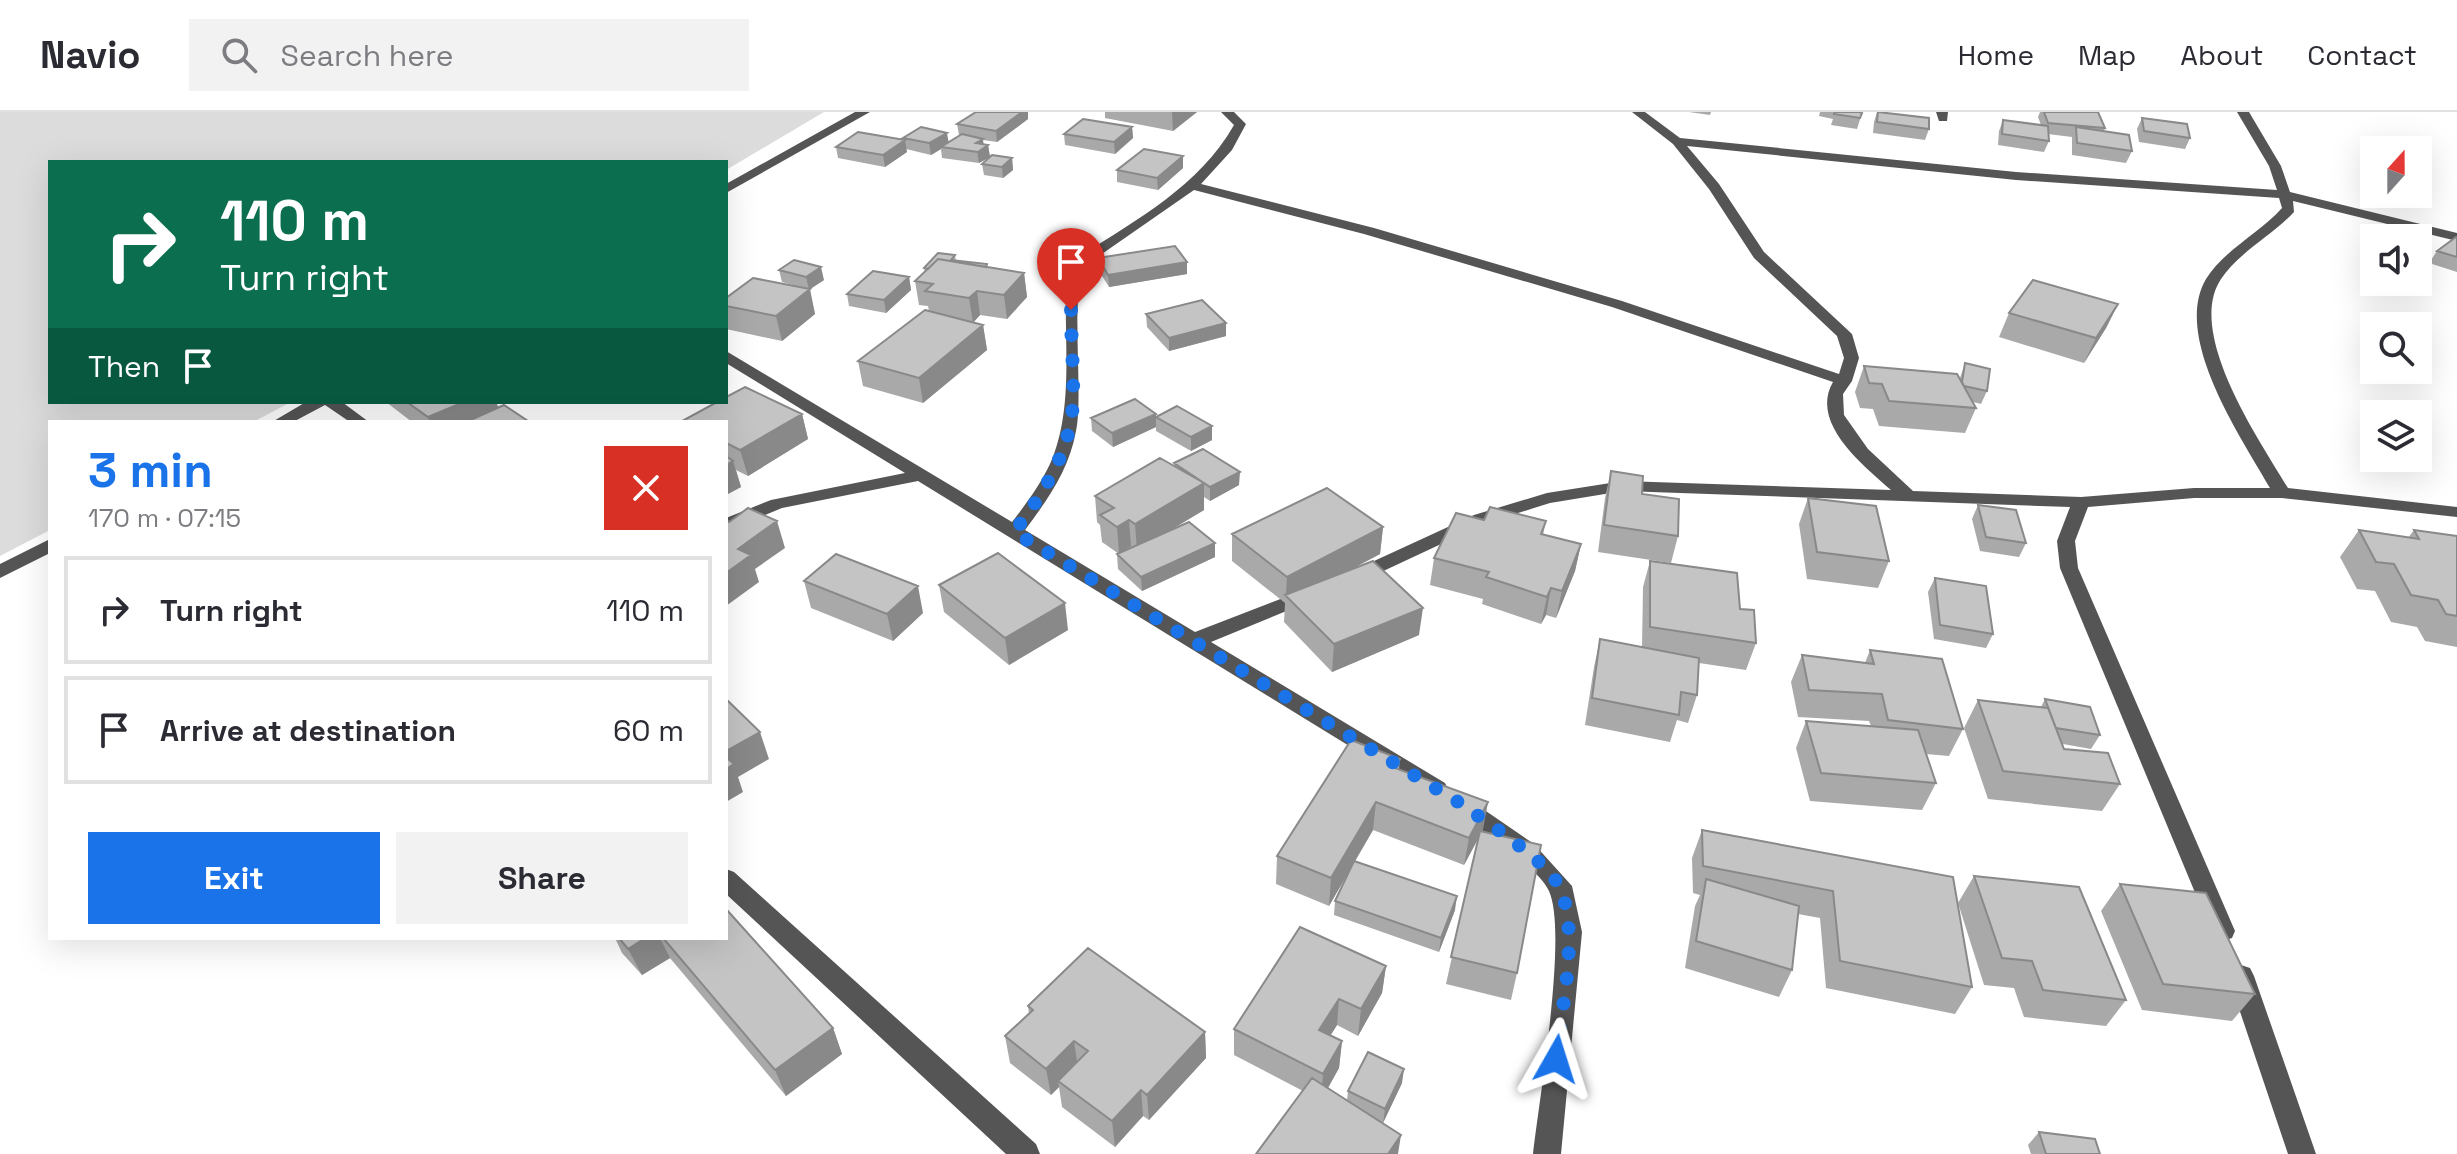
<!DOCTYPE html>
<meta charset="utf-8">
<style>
body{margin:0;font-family:"Space Grotesk",sans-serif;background:#f2f2f3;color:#2b2b33;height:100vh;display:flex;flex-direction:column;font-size:30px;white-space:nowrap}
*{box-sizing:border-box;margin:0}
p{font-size:26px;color:#7c7c81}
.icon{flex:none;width:44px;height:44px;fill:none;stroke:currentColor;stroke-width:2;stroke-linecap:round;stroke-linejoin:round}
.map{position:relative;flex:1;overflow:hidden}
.side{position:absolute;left:48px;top:308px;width:680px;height:520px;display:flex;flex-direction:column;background:#fff;border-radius:0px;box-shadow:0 8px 32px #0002}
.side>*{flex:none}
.guide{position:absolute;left:48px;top:48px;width:680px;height:244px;border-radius:0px;box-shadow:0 8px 32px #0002;background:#0b6e4f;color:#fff;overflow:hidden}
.needle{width:52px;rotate:21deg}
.tools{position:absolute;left:2360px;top:24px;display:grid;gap:16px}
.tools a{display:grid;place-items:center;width:72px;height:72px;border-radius:0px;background:#fff;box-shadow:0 8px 32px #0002;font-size:40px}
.pin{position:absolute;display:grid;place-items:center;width:68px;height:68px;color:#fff;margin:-82px -34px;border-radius:50% 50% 50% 0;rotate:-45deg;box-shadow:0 0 8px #0007}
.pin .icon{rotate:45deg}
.me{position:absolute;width:88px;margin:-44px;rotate:6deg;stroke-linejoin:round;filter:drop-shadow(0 0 6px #0008)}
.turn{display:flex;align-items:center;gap:28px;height:168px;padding:0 40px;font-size:36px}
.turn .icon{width:104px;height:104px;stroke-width:2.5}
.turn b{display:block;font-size:56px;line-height:68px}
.then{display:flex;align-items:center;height:76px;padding:0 40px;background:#0003;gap:16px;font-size:30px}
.round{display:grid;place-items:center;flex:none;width:84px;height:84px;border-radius:0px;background:#f2f2f3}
.headline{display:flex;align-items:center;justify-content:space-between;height:136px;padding:0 40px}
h1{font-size:48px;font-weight:700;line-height:60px;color:#1a73e8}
.action{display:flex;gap:16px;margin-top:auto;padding:16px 40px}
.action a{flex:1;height:92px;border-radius:0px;background:#1a73e8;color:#fff;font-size:32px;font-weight:700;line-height:92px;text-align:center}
.action a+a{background:#f2f2f3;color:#2b2b33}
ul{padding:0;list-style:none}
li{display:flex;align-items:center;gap:24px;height:108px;margin:0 16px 12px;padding:0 24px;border:4px solid #e1e1e2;border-radius:0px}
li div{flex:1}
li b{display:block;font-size:30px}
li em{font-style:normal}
header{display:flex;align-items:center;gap:48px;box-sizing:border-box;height:112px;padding:0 40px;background:#fff;border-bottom:2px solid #e1e1e2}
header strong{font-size:38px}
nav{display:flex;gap:44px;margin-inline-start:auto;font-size:28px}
.search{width:560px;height:72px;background:#f2f2f3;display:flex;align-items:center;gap:20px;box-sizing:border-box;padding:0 28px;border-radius:0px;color:#7c7c81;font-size:30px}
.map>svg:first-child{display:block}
</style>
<header>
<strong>Navio</strong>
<div class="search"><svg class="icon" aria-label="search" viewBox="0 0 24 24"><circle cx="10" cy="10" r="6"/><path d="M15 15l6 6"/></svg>Search here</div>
<nav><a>Home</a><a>Map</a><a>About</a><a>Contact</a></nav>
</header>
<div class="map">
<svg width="2457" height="1042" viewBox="0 0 2457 1042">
<rect width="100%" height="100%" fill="#fff"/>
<path fill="#dcdcdc" d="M0,0H824L726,58V50H50V290H291L253,310H50V418L0,444Z"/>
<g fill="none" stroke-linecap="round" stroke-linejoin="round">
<path fill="#555" fill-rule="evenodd" d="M855,0H870L726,81V72Z
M1221,0H1234L1246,12L1232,38L1201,72L1374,116L1622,189L1839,262L1844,246L1837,224L1754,146L1709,77L1673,32L1632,0H1645L1680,26L2016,60L2277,78L2269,54L2237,0H2249L2281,54L2290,80L2457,121V129L2293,89L2294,100C2272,124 2239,140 2221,167C2185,221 2260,329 2288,376L2457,395V405L2282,386H2194L2088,395L2075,429L2078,456L2235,819L2232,826L2223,829L2214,826L2211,819L2060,456L2057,429L2070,395L1623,379L1550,391L1486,411L1362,469H1348L1345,465L1348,461L1474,403L1547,381L1623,369L1891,378C1864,354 1809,311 1833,270L1612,195L1364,122L1194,78L1086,153C1069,177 1084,282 1076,319C1069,358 1048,387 1025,418L1195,520L1304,478H1318L1321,482L1318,486L1211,530L1445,671L1448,677L1445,683H1429L918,369L782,396L726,419V406L771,388L905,361L726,251V239L1012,410C1026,392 1040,373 1050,352C1076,293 1062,222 1067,160L1076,147C1135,108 1198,76 1234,13ZM1687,34L2016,68L2279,86L2282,96C2260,121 2224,138 2206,167C2172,225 2241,325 2270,376H2194L2081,385L1913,379L1868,337L1844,303L1843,282L1852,269L1859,246L1852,222L1764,140L1719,72Z
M1936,0H1948L1947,9H1939Z
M306,290H342L369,310H350L325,293L293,310H272Z
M50,427V441L0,466V452Z
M1464,684L1534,732L1572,774L1582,820L1561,1042H1533C1539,988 1568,821 1549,779C1537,754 1479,717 1456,699L1453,693L1456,687Z
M726,757L734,760L1036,1032L1040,1042H1006L726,782Z
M2241,853L2250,856L2254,864L2316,1042H2288L2228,864L2232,856Z"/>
</g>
<path fill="#a9a9a9" d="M1105,0H1197L1173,19L1105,6Z
M1689,0H1711L1710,3Z
M1820,0H1859L1862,1L1857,17L1831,13L1833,7L1819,4Z
M1877,0L1929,17L1925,28L1873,21L1874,10Z
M2040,0H2098L2105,16L2104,19L2132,39L2126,51L2072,43V25L2048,22L2049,29L2044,40L1998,33L1999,19L2003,8L2041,13L2038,5Z
M2142,6L2190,26L2185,37L2139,30L2137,17Z
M1028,7L997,30L983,28V32L988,33L990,45L979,51L942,46L941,37L931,43L906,37L907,40L885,55L838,46L836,35L903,28V26L948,31L960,24L959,23L957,12Z
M1132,15L1133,26L1115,42L1065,33L1064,22Z
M1183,44V56L1158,78L1117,70V58Z
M1012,46L1013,58L1003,66L984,63L982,52Z
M2457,126V160L2429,151L2437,139Z
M955,143L956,149L1024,161L1027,185L1007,207L980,203L973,210L983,213L987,238L923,291L863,274L858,249L929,199L928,194L919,193L915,169L925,160L924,156Z
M1098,146L1187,162L1109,175L1099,159Z
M779,158L824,168L809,177L815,202L782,229L726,217V186L803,176L782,170Z
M909,165L911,178L886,201L849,194L847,182Z
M2118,192L2106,216L2084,251L1999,225L2009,201Z
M1146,202L1226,224L1169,239L1147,215Z
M1965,251L1987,279L1981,292L1973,290L1976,296L1965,321L1879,314L1873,297L1860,296L1855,280L1864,254L1960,266Z
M386,290H496L498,296L528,310H412Z
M802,302L808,327L748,364L736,358L741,375L726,383V310H683L682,309Z
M1156,302V305L1212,314V328L1191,339L1156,319V315L1113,335L1092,319L1091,306Z
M1174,351L1239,373L1210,389L1204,385V398L1169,419L1215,445L1142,479L1118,457L1117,442H1119L1102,430L1100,413L1097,410L1095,384L1174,354Z
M1611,359L1642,382L1678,424L1671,451L1598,440L1605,386Z
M1808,386L1889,449L1878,476L1807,467L1799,412Z
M1978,393L2026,431L2019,445L1980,439L1972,407Z
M1546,409L1543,423L1581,432L1575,459L1556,506L1546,503L1541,512L1482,492L1483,487L1430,473L1434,446Z
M1383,415L1380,442L1348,459L1419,523L1332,560L1284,510L1285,491L1232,449V422Z
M2359,418L2408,426L2414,418L2457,424V535L2425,529L2417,515L2391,510L2375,479L2357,477L2340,445Z
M1650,449L1740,497L1756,531L1746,558L1699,551L1697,583L1688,611L1677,608L1670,630L1585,613L1594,555L1600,527L1642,535L1643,475Z
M1935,466L1993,522L1986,536L1934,527L1928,480Z
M804,469L923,501L893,529L811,496Z
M939,473L1068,518L1009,553L944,500Z
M1870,538L1963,617L1949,644L1926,642L1936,671L1922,698L1810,689L1796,636L1806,609L1871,614L1869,609L1798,605L1791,570L1802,543L1865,551Z
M2045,587L2100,623L2091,637L2063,632L2064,637L2120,672L2102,699L1988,687L1964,616L1978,588L2041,595Z
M1400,647L1399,657L1483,718L1482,719L1517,861L1511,888L1446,872L1478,726L1464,753L1373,718L1355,749L1455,798L1439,840L1334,803L1335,789L1350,757L1329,794L1276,772L1277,744Z
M1702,718L1953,765L1972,875L1955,902L1826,876L1820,806L1798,802L1792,858L1779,885L1685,856L1695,794L1700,783L1693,781L1692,746Z
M1974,764L2126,888L2106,914L2024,905L2014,876L1984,873L1958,791Z
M2120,772L2255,882L2232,909L2142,898L2101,799Z
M615,826H726L833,916L842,942L786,984L670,846L642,863L622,841Z
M1386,854L1382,881L1358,924L1337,913L1330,924L1342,929L1339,956L1328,976L1347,988L1348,979L1402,971L1383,1011L1303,979L1234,943V917Z
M1028,894L1205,920L1206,946L1149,1008L1143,1004L1115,1035L1062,995L1059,975L1051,983L1010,951L1005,924L1029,902Z
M2039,1020L2100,1042H2031L2028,1033Z"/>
<path fill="#898989" d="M1022,0H1028V7L997,30L996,19Z
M1172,0H1197L1173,19Z
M1132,15L1133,26L1115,42L1114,30Z
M947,21L949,32L941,35V37L931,43L929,31Z
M983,27L984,36L988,33L990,45L979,51L976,31Z
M905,28L907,40L885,55L883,43Z
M1183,44V56L1158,78L1157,66Z
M1012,46L1013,58L1003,66L1002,55Z
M1187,150V162L1109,175L1108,163Z
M821,155L824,168L809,178L806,165Z
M1024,161L1027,185L1007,207L1004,183Z
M909,165L911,178L886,201L884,188Z
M810,177L815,202L782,229L776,204Z
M977,179L980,203L973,211L969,186Z
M2118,192L2106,216L2084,251L2096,226Z
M1226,211V224L1169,239V226Z
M983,213L987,238L923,291L919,266Z
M464,290H496L502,303L487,310H430L428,305Z
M802,302L808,327L748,364L740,338Z
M1156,302V315L1113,335L1112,321Z
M1212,314V328L1191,339V325Z
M733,349L741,375L726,383V353Z
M1240,360L1239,373L1210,389V375Z
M1204,371V398L1137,438L1135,412Z
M1129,408L1131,434L1119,442L1117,415Z
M777,409L785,436L755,457L759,470L726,494V461L738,437Z
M1383,415L1380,442L1291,489L1286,483L1287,465Z
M1215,431V445L1142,479L1141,465Z
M1581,432L1575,459L1556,506L1562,479Z
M918,474L923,501L893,529L887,502Z
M1551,476L1546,503L1541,512L1547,485Z
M1065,491L1068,518L1009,553L1005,526Z
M1423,496L1419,523L1332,560L1334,532Z
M760,620L769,647L738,665L743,680L726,690V639Z
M1376,690L1373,718L1329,794L1331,766Z
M1488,690L1483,718L1464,753L1469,726Z
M1457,784L1455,798L1439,840L1441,826Z
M645,826H660L670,846L642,863L628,837Z
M1386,854L1382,881L1358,924L1361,897Z
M1339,887L1337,913L1317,945L1319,918Z
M833,916L842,942L786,984L775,958Z
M1205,920L1206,946L1149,1008L1147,983Z
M1074,929L1078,956L1058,969L1059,975L1051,983L1046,957Z
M1342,929L1339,956L1321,988L1323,962Z
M1404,957L1402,971L1383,1011L1385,997Z
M1141,978L1143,1004L1115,1035L1112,1009Z
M1401,1023L1398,1042H1388Z"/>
<path fill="#c4c4c4" stroke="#898989" stroke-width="2" d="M976,0H1022L996,19L957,12Z
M1835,0H1859L1862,1L1860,6L1834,2Z
M1878,0L1929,6V17L1877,10Z
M2044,0H2098L2105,16L2048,11Z
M2142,6L2187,12L2190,26L2144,19Z
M1083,7L1132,15L1114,30L1064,22Z
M2003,8L2048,14L2049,29L2002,22Z
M921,15L947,21L929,31L903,26Z
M2076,15L2129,23L2132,39L2077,31Z
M858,20L905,28L883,43L836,35Z
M962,22L983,27L976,31L988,33L978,40L941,35Z
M1144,37L1183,44L1157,66L1117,58Z
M992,43L1012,46L1002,55L982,52Z
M2456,125L2457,126V145L2437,139Z
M1175,134L1187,150L1108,163L1098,146Z
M938,141L955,143L951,148L987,152L986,155L938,147L928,157L924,156Z
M938,147L1024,161L1004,183L977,179L969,186L925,179L933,172L915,169Z
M794,148L821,155L806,165L779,158Z
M873,159L909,165L884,188L847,182Z
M753,166L810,177L776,204L726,194V186Z
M2033,168L2118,192L2096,226L2009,201Z
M1202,188L1226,211L1169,226L1146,202Z
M925,198L983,213L919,266L858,249Z
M1965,251L1990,257L1987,279L1964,274L1962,270Z
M1864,254L1957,262L1976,296L1889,289L1882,272L1869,271Z
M745,275L802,302L740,338L726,331V310L682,309L717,290H726V285Z
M1135,287L1156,302L1112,321L1091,306Z
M407,290H464L428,305Z
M504,293L528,309L466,310Z
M1177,294L1212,314L1191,325L1156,305Z
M1203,337L1240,360L1210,375L1174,351Z
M726,344L733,349L726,353Z
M1160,346L1204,371L1135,412L1129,408L1117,415L1100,403L1114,396L1095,384Z
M1611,359L1643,364L1642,382L1679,387L1678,424L1604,413Z
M1327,376L1383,415L1287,465L1232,422Z
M1808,386L1876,394L1889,449L1817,440Z
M1978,393L2016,398L2026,431L1986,425Z
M1490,395L1546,409L1541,422L1581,432L1562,479L1551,476L1547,485L1486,465L1489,460L1434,446L1456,401L1484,408Z
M748,396L777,409L738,437L751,443L726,461V408L729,410Z
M1189,410L1215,431L1141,465L1117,442Z
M2359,418L2419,427L2414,418L2457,424V504L2446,502L2438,488L2411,483L2394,452L2376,450Z
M998,441L1065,491L1005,526L939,473Z
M836,442L918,474L887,502L804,469Z
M1373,449L1423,496L1334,532L1285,483Z
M1650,449L1737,461L1740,497L1754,498L1756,531L1650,515Z
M1935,466L1986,474L1993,522L1940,513Z
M1600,527L1699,546L1697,583L1681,580L1679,603L1592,586Z
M1870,538L1942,547L1963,617L1888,608L1882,582L1809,578L1802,543L1874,552Z
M726,587L760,620L726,639Z
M2045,587L2090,595L2100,623L2056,616Z
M1978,588L2048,596L2064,637L2108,641L2120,672L2003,659Z
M1806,609L1918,618L1936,671L1821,661Z
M1351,628L1400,647L1395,656L1488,690L1469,726L1376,690L1331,766L1277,744Z
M726,645L734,652L726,657Z
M1702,718L1953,765L1972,875L1840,849L1833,779L1703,754Z
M1480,719L1541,733L1517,861L1451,845Z
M1354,749L1457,784L1441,826L1335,789Z
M1974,764L2079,775L2126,888L2043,878L2032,849L2002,846Z
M1706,767L1799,794L1792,858L1696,829Z
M2120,772L2206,781L2255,882L2163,872Z
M726,797L833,916L775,958L663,826H726Z
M1300,815L1386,854L1361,897L1339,887L1319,918L1342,929L1323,962L1234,917Z
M619,826H645L628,837Z
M1088,836L1205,920L1147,983L1141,978L1112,1009L1058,969L1088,939L1074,929L1046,957L1005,924L1033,898L1028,894Z
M1368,940L1404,957L1385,997L1348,979Z
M1312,966L1401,1023L1388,1042H1256Z
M2039,1020L2095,1027L2100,1042H2046Z"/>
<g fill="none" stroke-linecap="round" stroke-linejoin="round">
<path stroke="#1a73e8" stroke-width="14" stroke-dasharray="0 25.2" d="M1071,198C1071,229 1074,261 1073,291C1070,341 1043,382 1014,420L1463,693C1487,711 1549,750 1560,776C1580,823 1561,897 1556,947"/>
</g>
</svg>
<div class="tools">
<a><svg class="needle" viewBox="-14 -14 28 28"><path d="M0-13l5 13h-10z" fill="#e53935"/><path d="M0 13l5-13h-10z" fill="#7c7c81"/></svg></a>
<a><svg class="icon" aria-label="sound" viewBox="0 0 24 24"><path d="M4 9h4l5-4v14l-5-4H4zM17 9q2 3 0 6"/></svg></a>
<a><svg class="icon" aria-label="search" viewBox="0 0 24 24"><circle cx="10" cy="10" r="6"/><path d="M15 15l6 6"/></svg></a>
<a><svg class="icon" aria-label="layers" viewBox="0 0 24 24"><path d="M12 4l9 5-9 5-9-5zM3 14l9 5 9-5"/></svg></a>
</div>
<div class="pin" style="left:1071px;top:198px;background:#d93025"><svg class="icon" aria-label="arrive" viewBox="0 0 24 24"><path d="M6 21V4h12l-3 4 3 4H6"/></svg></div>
<svg class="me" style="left:1556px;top:947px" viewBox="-20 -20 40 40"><path d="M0-17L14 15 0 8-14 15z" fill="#1a73e8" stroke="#fff" stroke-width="4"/></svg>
<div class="guide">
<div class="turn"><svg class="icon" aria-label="right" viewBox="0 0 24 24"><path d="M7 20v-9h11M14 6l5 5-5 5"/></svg><div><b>110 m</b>Turn right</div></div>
<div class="then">Then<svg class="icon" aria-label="arrive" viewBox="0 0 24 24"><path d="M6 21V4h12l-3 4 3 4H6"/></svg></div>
</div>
<section class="side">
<div class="headline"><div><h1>3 min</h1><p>170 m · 07:15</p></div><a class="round" style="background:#d93025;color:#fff"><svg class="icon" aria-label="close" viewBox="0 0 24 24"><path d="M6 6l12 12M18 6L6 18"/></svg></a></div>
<ul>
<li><svg class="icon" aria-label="right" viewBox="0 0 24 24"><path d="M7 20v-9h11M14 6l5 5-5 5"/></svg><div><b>Turn right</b></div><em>110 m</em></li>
<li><svg class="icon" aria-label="arrive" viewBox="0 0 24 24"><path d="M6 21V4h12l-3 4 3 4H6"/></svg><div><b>Arrive at destination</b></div><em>60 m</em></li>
</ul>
<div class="action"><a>Exit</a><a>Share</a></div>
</section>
</div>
